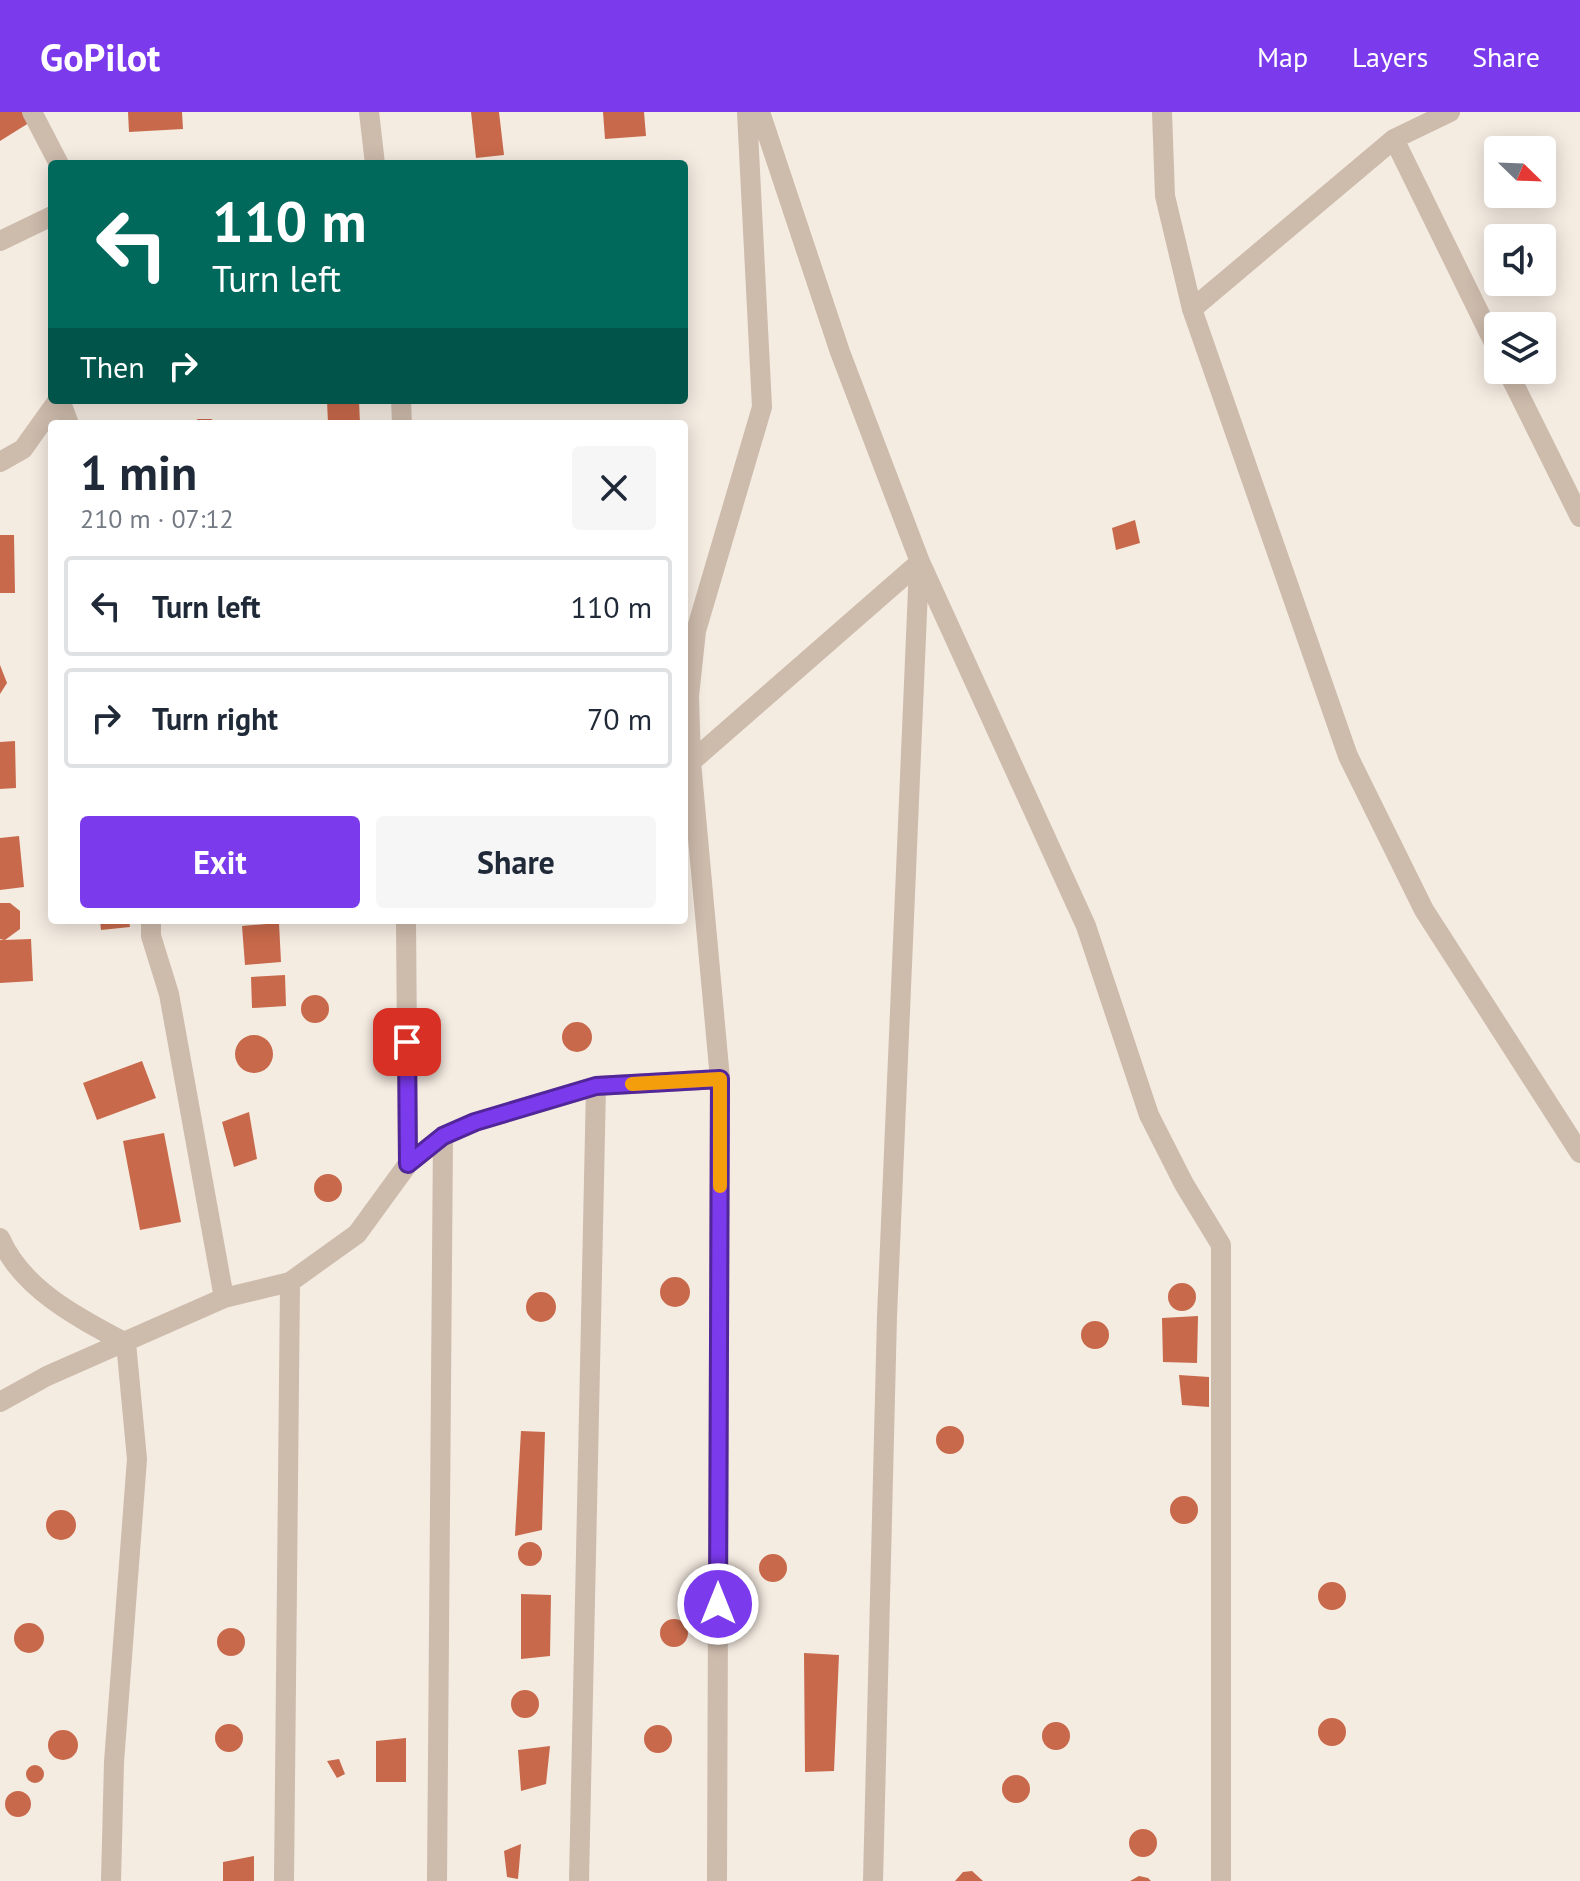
<!DOCTYPE html>
<meta charset="utf-8">
<style>
body{margin:0;font-family:"PT Sans",sans-serif;background:#f6f6f7;color:#1f2937;height:100vh;display:flex;flex-direction:column;font-size:30px;white-space:nowrap}
*{box-sizing:border-box;margin:0}
p{font-size:26px;color:#747a83}
.icon{flex:none;width:44px;height:44px;fill:none;stroke:currentColor;stroke-width:2;stroke-linecap:round;stroke-linejoin:round}
.map{position:relative;flex:1;overflow:hidden}
.sheet{position:absolute;left:48px;top:308px;width:640px;height:504px;display:flex;flex-direction:column;background:#fff;border-radius:8px;box-shadow:0 4px 20px #0003}
.sheet>*{flex:none}
.guide{position:absolute;left:48px;top:48px;width:640px;height:244px;border-radius:8px;box-shadow:0 4px 20px #0003;background:#00695c;color:#fff;overflow:hidden}
.needle{width:52px;rotate:113deg}
.buttons{position:absolute;left:1484px;top:24px;display:grid;gap:16px}
.buttons a{display:grid;place-items:center;width:72px;height:72px;border-radius:8px;background:#fff;box-shadow:0 4px 20px #0003;font-size:40px}
.pin{position:absolute;display:grid;place-items:center;width:68px;height:68px;color:#fff;margin:-34px;border-radius:16px;box-shadow:0 4px 12px #0006}
.me{position:absolute;width:88px;margin:-44px;rotate:0deg;stroke-linejoin:round;filter:drop-shadow(0 0 6px #0008)}
.turn{display:flex;align-items:center;gap:28px;height:168px;padding:0 32px;font-size:36px}
.turn .icon{width:104px;height:104px;stroke-width:2.5}
.turn b{display:block;font-size:56px;line-height:68px}
.then{display:flex;align-items:center;height:76px;padding:0 32px;background:#0003;gap:16px;font-size:30px}
.round{display:grid;place-items:center;flex:none;width:84px;height:84px;border-radius:8px;background:#f6f6f7}
.summary{display:flex;align-items:center;justify-content:space-between;height:136px;padding:0 32px}
h1{font-size:48px;font-weight:800;line-height:60px}
.cta{display:flex;gap:16px;margin-top:auto;padding:16px 32px}
.cta a{flex:1;height:92px;border-radius:8px;background:#7c3aed;color:#fff;font-size:32px;font-weight:800;line-height:92px;text-align:center}
.cta a+a{background:#f6f6f7;color:#1f2937}
ul{padding:0;list-style:none}
li{display:flex;align-items:center;gap:24px;height:100px;margin:0 16px 12px;padding:0 16px;border:4px solid #e0e1e3;border-radius:8px}
li div{flex:1}
li b{display:block;font-size:30px}
li em{font-style:normal}
header{display:flex;align-items:center;gap:48px;box-sizing:border-box;height:112px;padding:0 40px;background:#7c3aed;color:#fff}
header strong{font-size:38px}
nav{display:flex;gap:44px;margin-inline-start:auto;font-size:28px}
.map>svg:first-child{display:block}
</style>
<header>
<strong>GoPilot</strong>
<nav><a>Map</a><a>Layers</a><a>Share</a></nav>
</header>
<div class="map">
<svg width="1580" height="1769" viewBox="0 0 1580 1769">
<rect width="100%" height="100%" fill="#f4ebe1"/>
<path fill="#c8694b" d="M0,0H26L32,9L0,29Z
M128,0H182L183,17L129,20Z
M471,0H499L504,43L476,46Z
M603,0H644L646,24L605,27Z
M1498,42V65L1493,55Z
M593,48V52H553L552,49Z
M601,48L626,49L625,52H601Z
M327,288H359L360,312H328Z
M198,307H211L220,312H189Z
M1135,408L1140,431L1116,438L1112,416Z
M0,423H14L15,481H0Z
M0,553L7,571L0,582Z
M15,629L16,676L0,677V630Z
M19,724L24,775L0,778V726Z
M0,791H10L20,799V817L5,828L31,827L33,869L0,871V828H4L0,827Z
M100,808H129L130,815L101,818Z
M279,811L281,850L245,853L242,814Z
M285,863L286,894L252,896L251,865Z
M301 897a14 14 0 1 1 28 0a14 14 0 1 1-28 0Z
M562 925a15 15 0 1 1 30 0a15 15 0 1 1-30 0Z
M235 942a19 19 0 1 1 38 0a19 19 0 1 1-38 0Z
M142,949L156,986L97,1008L83,971Z
M249,1000L257,1047L234,1055L222,1010Z
M164,1021L181,1110L140,1118L123,1029Z
M314 1076a14 14 0 1 1 28 0a14 14 0 1 1-28 0Z
M660 1180a15 15 0 1 1 30 0a15 15 0 1 1-30 0Z
M1168 1185a14 14 0 1 1 28 0a14 14 0 1 1-28 0Z
M526 1195a15 15 0 1 1 30 0a15 15 0 1 1-30 0Z
M1198,1204L1197,1251L1163,1250L1162,1206Z
M1081 1223a14 14 0 1 1 28 0a14 14 0 1 1-28 0Z
M1179,1263L1209,1265V1295L1182,1293Z
M936 1328a14 14 0 1 1 28 0a14 14 0 1 1-28 0Z
M521,1319L545,1320L542,1418L515,1424Z
M1170 1398a14 14 0 1 1 28 0a14 14 0 1 1-28 0Z
M46 1413a15 15 0 1 1 30 0a15 15 0 1 1-30 0Z
M518 1442a12 12 0 1 1 24 0a12 12 0 1 1-24 0Z
M759 1456a14 14 0 1 1 28 0a14 14 0 1 1-28 0Z
M1318 1484a14 14 0 1 1 28 0a14 14 0 1 1-28 0Z
M521,1482L551,1483L550,1544L521,1547Z
M660 1521a14 14 0 1 1 28 0a14 14 0 1 1-28 0Z
M14 1526a15 15 0 1 1 30 0a15 15 0 1 1-30 0Z
M217 1530a14 14 0 1 1 28 0a14 14 0 1 1-28 0Z
M804,1541L839,1543L834,1659L805,1660Z
M511 1592a14 14 0 1 1 28 0a14 14 0 1 1-28 0Z
M1318 1620a14 14 0 1 1 28 0a14 14 0 1 1-28 0Z
M1042 1624a14 14 0 1 1 28 0a14 14 0 1 1-28 0Z
M215 1626a14 14 0 1 1 28 0a14 14 0 1 1-28 0Z
M644 1627a14 14 0 1 1 28 0a14 14 0 1 1-28 0Z
M48 1633a15 15 0 1 1 30 0a15 15 0 1 1-30 0Z
M406,1626V1670H376V1629Z
M550,1634L546,1672L521,1679L518,1638Z
M339,1647L345,1662L337,1666L327,1649Z
M26 1662a9 9 0 1 1 18 0a9 9 0 1 1-18 0Z
M1002 1677a14 14 0 1 1 28 0a14 14 0 1 1-28 0Z
M5 1692a13 13 0 1 1 26 0a13 13 0 1 1-26 0Z
M1129 1731a14 14 0 1 1 28 0a14 14 0 1 1-28 0Z
M521,1732L518,1767L507,1765L504,1739Z
M254,1744V1769H223V1750Z
M972,1759L983,1769H955L963,1760Z
M1139,1764L1148,1766L1151,1769H1130Z"/>
<g fill="none" stroke-linecap="round" stroke-linejoin="round">
<path stroke="#cdbbac" stroke-width="20" d="M32,0L59,52
M369,0L375,52
M760,0L840,240L920,450L1086,814L1149,1003L1184,1072L1221,1133V1769
M1394,27L1498,239
M0,129L52,104
M1192,197L1394,27L1450,0
M1507,258L1580,405
M60,288L69,312
M401,288L402,312
M0,350L23,337L58,288
M691,650L920,450
M151,808V824L169,882L224,1186
M406,808L408,1052
M0,1126C22,1177 78,1206 126,1231L137,1347L114,1650L111,1769
M0,1290L47,1264L224,1186L290,1170L357,1122L408,1052L443,1024L475,1010L596,974L720,967
M284,1769L290,1170
M437,1769L443,1024
M579,1769L596,974
M717,1769L720,967L691,650L689,584L696,519L762,295L747,0
M873,1769L887,1204L919,454"/>
<path stroke="#cdbbac" stroke-width="20" d="M1162,0L1165,84L1192,197L1348,644L1424,798L1580,1041"/>
</g>
<g fill="none" stroke-linecap="round" stroke-linejoin="round">
<defs>
<path id="route" d="M407,930L408,1052L443,1024L475,1010L596,974L720,967L718,1492"/>
</defs>
<use href="#route" stroke="#51269a" stroke-width="20"/>
<use href="#route" stroke="#7c3aed" stroke-width="14"/>
<path stroke="#f59e0b" stroke-width="14" d="M632,972L720,967V1074"/>
</g>
</svg>
<div class="buttons">
<a><svg class="needle" viewBox="-14 -14 28 28"><path d="M0-13l5 13h-10z" fill="#e53935"/><path d="M0 13l5-13h-10z" fill="#747a83"/></svg></a>
<a><svg class="icon" aria-label="sound" viewBox="0 0 24 24"><path d="M4 9h4l5-4v14l-5-4H4zM17 9q2 3 0 6"/></svg></a>
<a><svg class="icon" aria-label="layers" viewBox="0 0 24 24"><path d="M12 4l9 5-9 5-9-5zM3 14l9 5 9-5"/></svg></a>
</div>
<div class="pin" style="left:407px;top:930px;background:#d93025"><svg class="icon" aria-label="arrive" viewBox="0 0 24 24"><path d="M6 21V4h12l-3 4 3 4H6"/></svg></div>
<svg class="me" style="left:718px;top:1492px" viewBox="-20 -20 40 40"><circle r="17" fill="#7c3aed" stroke="#fff" stroke-width="3"/><path d="M0-11L8 9 0 5-8 9z" fill="#fff"/></svg>
<div class="guide">
<div class="turn"><svg class="icon" aria-label="left" viewBox="0 0 24 24"><path d="M17 20v-9H6M10 6l-5 5 5 5"/></svg><div><b>110 m</b>Turn left</div></div>
<div class="then">Then<svg class="icon" aria-label="right" viewBox="0 0 24 24"><path d="M7 20v-9h11M14 6l5 5-5 5"/></svg></div>
</div>
<section class="sheet">
<div class="summary"><div><h1>1 min</h1><p>210 m · 07:12</p></div><a class="round"><svg class="icon" aria-label="close" viewBox="0 0 24 24"><path d="M6 6l12 12M18 6L6 18"/></svg></a></div>
<ul>
<li><svg class="icon" aria-label="left" viewBox="0 0 24 24"><path d="M17 20v-9H6M10 6l-5 5 5 5"/></svg><div><b>Turn left</b></div><em>110 m</em></li>
<li><svg class="icon" aria-label="right" viewBox="0 0 24 24"><path d="M7 20v-9h11M14 6l5 5-5 5"/></svg><div><b>Turn right</b></div><em>70 m</em></li>
</ul>
<div class="cta"><a>Exit</a><a>Share</a></div>
</section>
</div>
